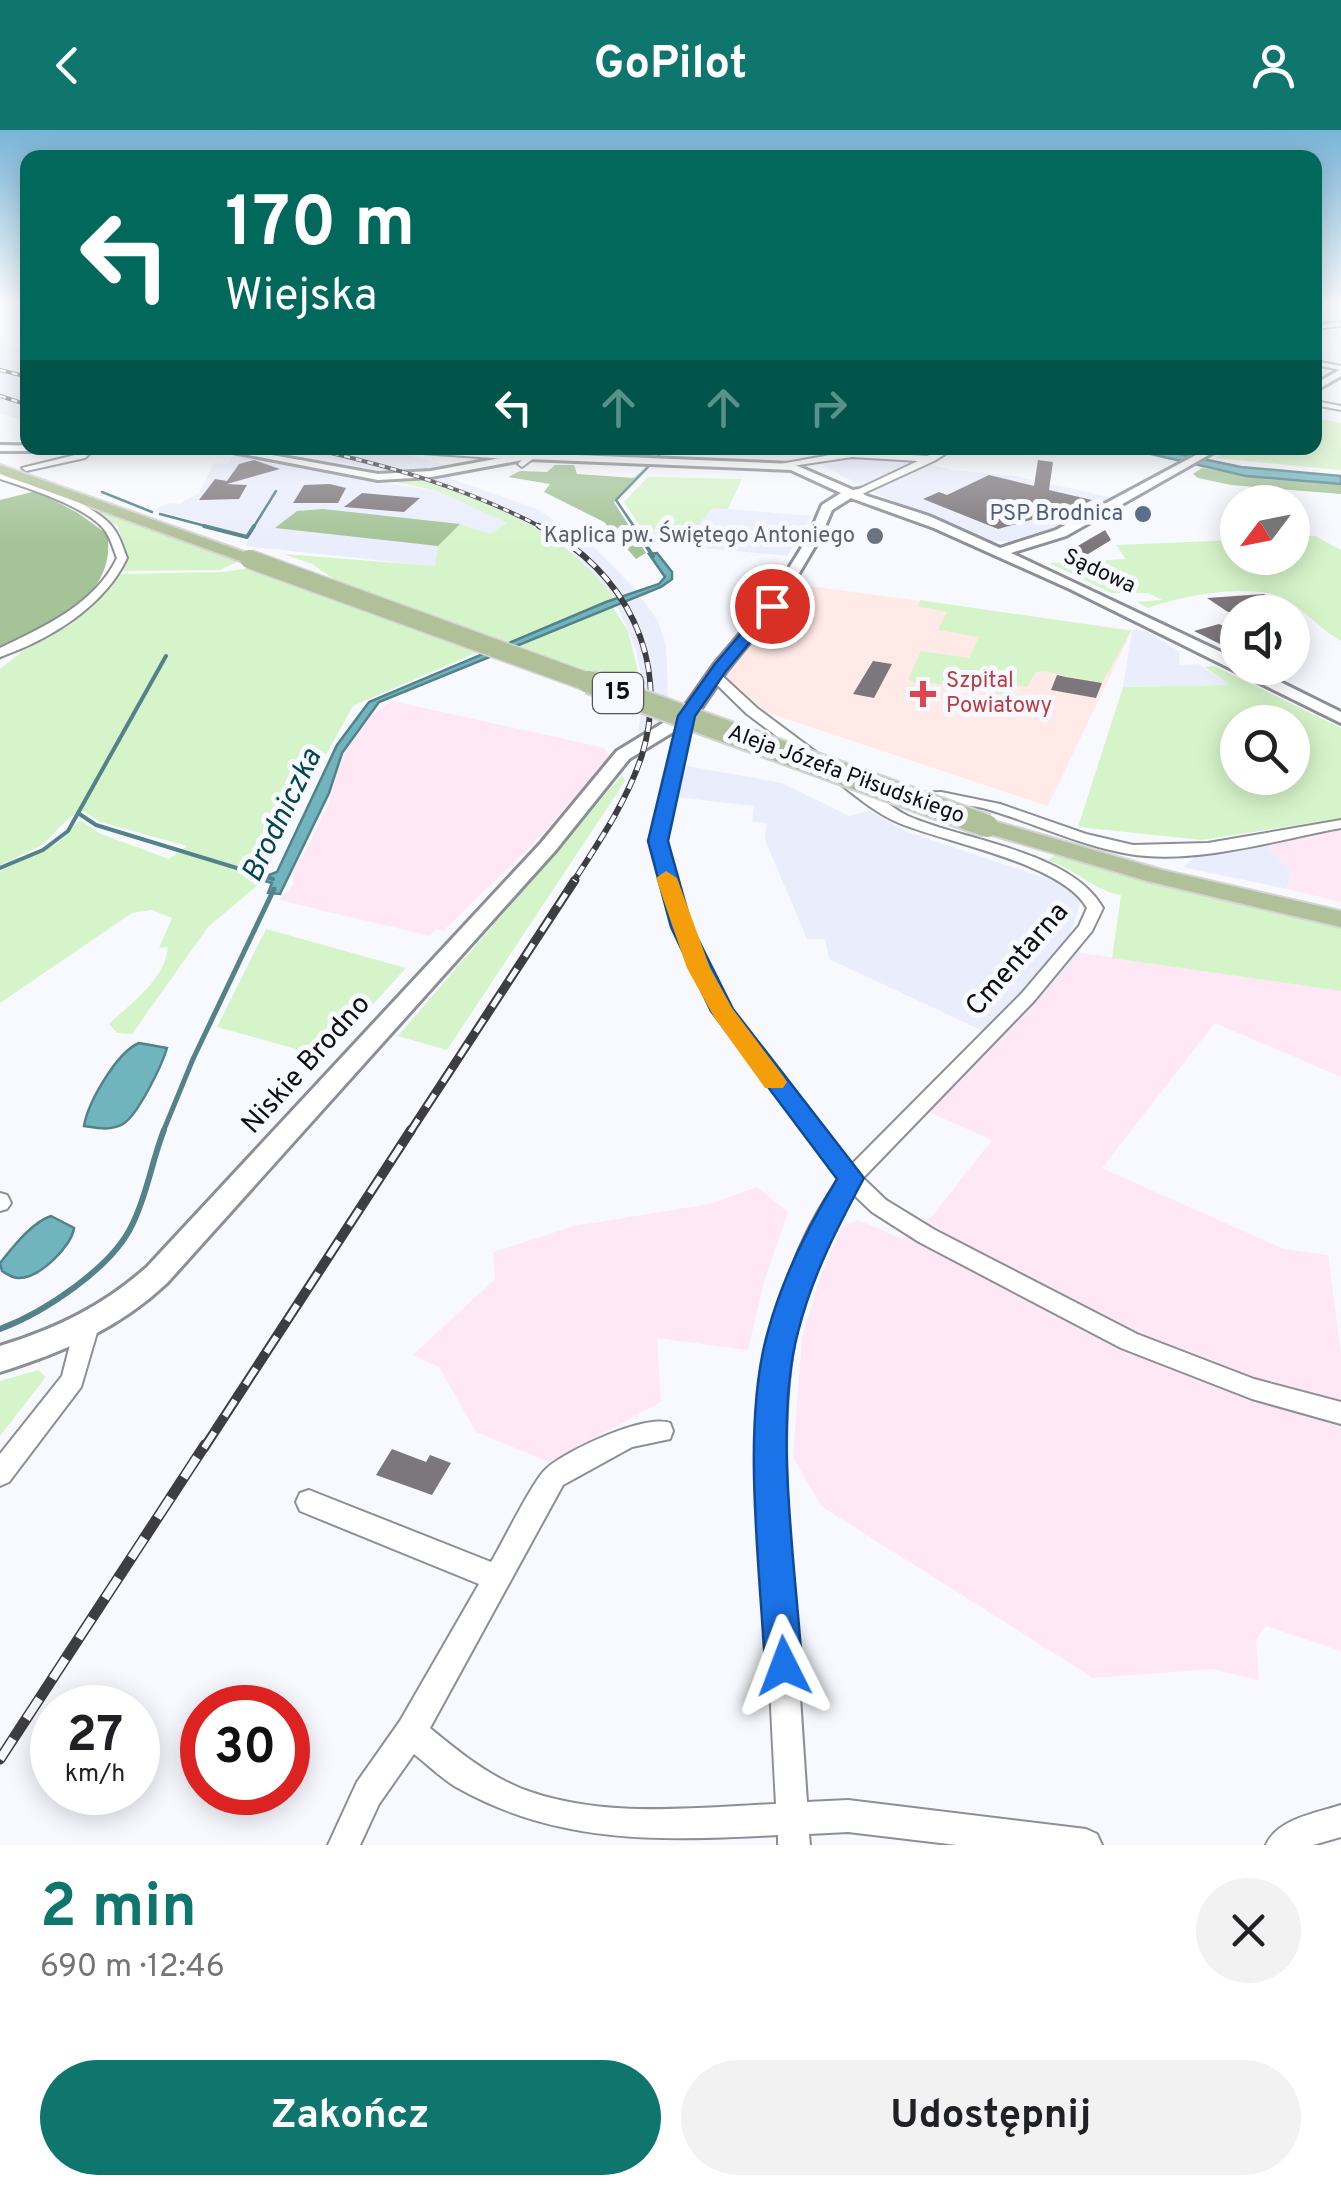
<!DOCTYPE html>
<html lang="pl">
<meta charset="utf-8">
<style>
body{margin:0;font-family:Overpass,sans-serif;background:#f2f2f2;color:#202124;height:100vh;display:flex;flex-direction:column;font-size:38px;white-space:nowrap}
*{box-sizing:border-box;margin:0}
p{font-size:32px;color:#757577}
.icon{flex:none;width:55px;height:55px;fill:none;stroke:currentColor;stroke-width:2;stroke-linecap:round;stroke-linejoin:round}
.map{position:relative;height:1715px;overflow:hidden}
.panel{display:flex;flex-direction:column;background:#fff;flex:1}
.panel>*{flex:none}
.hud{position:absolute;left:20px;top:20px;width:1302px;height:305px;border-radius:20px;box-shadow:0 5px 25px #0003;background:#00695c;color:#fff;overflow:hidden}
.needle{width:65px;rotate:238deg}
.tools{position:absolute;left:1220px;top:355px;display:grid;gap:20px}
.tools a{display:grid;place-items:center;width:90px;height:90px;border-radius:50%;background:#fff;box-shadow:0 5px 25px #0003;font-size:50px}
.speed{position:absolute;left:30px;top:1555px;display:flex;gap:20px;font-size:50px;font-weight:700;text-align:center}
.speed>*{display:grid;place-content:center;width:130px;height:130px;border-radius:50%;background:#fff;box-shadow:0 5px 25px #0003;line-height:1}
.speed small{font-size:25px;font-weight:400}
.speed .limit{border:15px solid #d22;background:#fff;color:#111}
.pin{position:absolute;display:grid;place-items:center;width:85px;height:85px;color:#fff;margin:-42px;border:5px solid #fff;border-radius:50%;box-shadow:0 2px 10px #0007}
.me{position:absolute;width:110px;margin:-55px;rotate:357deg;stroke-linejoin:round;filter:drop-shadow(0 0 8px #0008)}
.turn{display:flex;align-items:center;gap:35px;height:210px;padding:0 40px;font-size:45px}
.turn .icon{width:130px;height:130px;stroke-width:2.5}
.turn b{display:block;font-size:70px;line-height:85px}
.lanes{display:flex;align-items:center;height:95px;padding:0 40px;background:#0003;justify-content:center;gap:50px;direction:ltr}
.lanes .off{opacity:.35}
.round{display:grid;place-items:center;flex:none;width:105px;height:105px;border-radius:52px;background:#f2f2f2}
.overview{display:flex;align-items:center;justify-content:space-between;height:170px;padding:0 40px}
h1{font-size:60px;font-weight:700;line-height:75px;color:#0f766e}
.button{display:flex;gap:20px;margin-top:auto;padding:20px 40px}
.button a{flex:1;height:115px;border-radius:60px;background:#0f766e;color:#fff;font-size:40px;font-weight:700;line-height:115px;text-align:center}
.button a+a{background:#f2f2f2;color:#202124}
header{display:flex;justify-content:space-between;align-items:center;height:130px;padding:0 40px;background:#0f766e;color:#fff;font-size:45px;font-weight:700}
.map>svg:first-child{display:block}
</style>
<header><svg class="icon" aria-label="back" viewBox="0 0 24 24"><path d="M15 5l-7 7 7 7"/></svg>GoPilot<svg class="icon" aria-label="person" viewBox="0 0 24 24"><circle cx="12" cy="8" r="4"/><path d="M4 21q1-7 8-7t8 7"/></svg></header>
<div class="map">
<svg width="1341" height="1715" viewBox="0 0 1341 1715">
<rect width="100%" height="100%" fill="#f7f9fe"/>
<path fill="#eaeefc" d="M0,212L27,219V292L0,283Z
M285,318H383L448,336L429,341L537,379L591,414L636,460L658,491L666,515L668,564L664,591L638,604L644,562L636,519L619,480L575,426L438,355Z
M238,321L359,349L438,361L508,392L490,405L469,396L435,436H431L245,416L250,407L245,404L154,380L170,373L180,374L199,363L214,333L227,334Z
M863,325L922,329V333L952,340L1016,346L1112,368L1050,403L1024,411H991L877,364L814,331Z
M648,347L742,349L728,379L812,386L787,426L652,413L624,372Z
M1132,500L1146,501L1180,522L1179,535L1198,534L1231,555L1123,557Z
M682,635L782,653L849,686L869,681L908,702L1066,755L1081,772L1067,812L1082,824L1000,909L829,829L825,809H807L765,710L767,693L752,692L754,676L676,667Z
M1263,712L1291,740L1287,759L1183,737L1204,719Z"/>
<path fill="#ffe8f5" d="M392,571L596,616L604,618L610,628L529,718L443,801L435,799L430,806L279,770L293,755V736L302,728L329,673L340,628L370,587Z
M1341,700V772L1287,759L1291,740L1263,712Z
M1082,823L1341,861V947L1215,893L1102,1038L1284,1119L1328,1125L1341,1224V1521L1266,1496L1256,1510L1259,1550L1211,1539L1093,1548L821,1376L793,1327L802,1208L821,1144L842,1097L858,1090L903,1109L933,1085L992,1010L929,982Z
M757,1057L788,1082L764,1152L748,1220L657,1208L661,1272L557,1328L547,1331L476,1302L439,1237L413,1225L495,1149L493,1122L574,1096L710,1074Z"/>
<path fill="#ffeae7" d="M795,454L1132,500L1048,676L766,582L725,546Z"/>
<path fill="#d6f4c9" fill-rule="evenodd" d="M1315,288L1341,293V340L1216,328L1233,318H1315Z
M648,347L742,349L727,379L713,378L691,402L643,400L624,372Z
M421,349C496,375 565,402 614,468L506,514L344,456L312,434L283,424L435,436L438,416L460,394L490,404L507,393L438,361L386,350Z
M56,364L241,430L220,440L123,441L126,425L118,396Z
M1315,406L1341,420V511C1321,500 1306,481 1285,469C1255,452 1180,466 1148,478L1137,472L1162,470L1148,463H1111L1049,433L1126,429L1116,415L1237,410L1238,428H1292L1293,407Z
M254,437L478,522L353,576L265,735L260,753L208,797L132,904L117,903L109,894C132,872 165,850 168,817L159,818L172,788L152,780L132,783L0,873V741L59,712L80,690L101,704L169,729L187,716L100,692L83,681L70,687L42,715L0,735V539L121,444L224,442Z
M920,470L1131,501L1102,553L1043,541L1036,542L1027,557L1012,555L1006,565L919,551L917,554L908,549L921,521L969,528L979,507L938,500L947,482L918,476Z
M612,476L628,501L642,558L609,551L513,516Z
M1214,536L1341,598V688L1202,710L1078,697L1123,557L1230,555L1205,537ZM1238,592H1292V648H1238Z
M622,645L625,651L447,920L398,906Z
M1056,725L1147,751L1341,797V861L1112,828L1121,765C1095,761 1075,739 1048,730Z
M266,799L406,838L325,927L217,897Z
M38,1240L46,1247L0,1306V1251Z"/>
<path fill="#a4c397" d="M555,335H574L577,344L634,348L648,335L614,372L646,423L636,429L604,392L544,362L550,354L508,347L520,341L547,342Z
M1202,338L1265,349L1341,354V364L1231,355L1198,348L1193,344Z
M36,361L78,383L107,404C119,465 45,502 0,530V370Z
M323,379L460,394L438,416L275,398L297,381Z"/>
<path fill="#70b4be" stroke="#53828a" stroke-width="2.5" d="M1074,318H1150L1241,337L1341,346V354L1246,346L1138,321Z
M657,423L672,442V449L661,457L379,572L342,623L329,663L280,764L268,763L272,753L265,751L266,746L277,742L337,615L369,572L606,472L659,454L665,447L649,424Z
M139,913L167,918C162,935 138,985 123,994C111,1001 97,998 84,996C88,972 117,922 139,913Z
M51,1086L74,1098C72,1116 39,1149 18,1148C12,1148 7,1144 2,1141L0,1133C13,1117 32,1092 51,1086Z"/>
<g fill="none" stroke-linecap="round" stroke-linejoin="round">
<path stroke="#53828a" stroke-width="2.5" d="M656,330L664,318
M102,362L152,382
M160,384L213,398
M253,398L276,361
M635,398L616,370L650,335"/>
<path stroke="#53828a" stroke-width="4" d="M204,396L247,407L254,396
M633,396L653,426
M78,683L96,695L273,749
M0,738L43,720L68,701L166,526"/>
<path stroke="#53828a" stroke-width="5" d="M163,1002L193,929L274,759"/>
<path stroke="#53828a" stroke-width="6" d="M0,1199C43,1183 112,1138 132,1095C147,1066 152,1030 164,1000"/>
</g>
<path fill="#7c777b" d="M254,330L280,339L227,354L247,355L239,369L199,370L215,349L227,351L239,334Z
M1038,330L1053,332L1049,360L1092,370L1062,386L1052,384L998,399L923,369L939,362L947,365L989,345L1034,356Z
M330,354L346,358L338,373H293L304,355Z
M362,363L384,365L420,368L404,382L344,377Z
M1105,400L1111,410L1080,429L1064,424Z
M1264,464L1288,482H1228L1207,468Z
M1219,494L1238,502V523L1194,501Z
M873,531L892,534L874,568L853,564Z
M1057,545L1066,547L1102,553L1096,568L1051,560Z
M392,1319L426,1332L430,1325L451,1333L432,1365L376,1345Z"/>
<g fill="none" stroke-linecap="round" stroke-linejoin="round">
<defs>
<path id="street" d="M1341,192V196L1315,199V195Z
M1315,231L1341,236V240L1315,235Z
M1315,271L1341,276V280L1315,275Z
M87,318H96L85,328L26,341L22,338L79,324Z
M405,318L530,325L534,328L522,337L518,334L522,330L408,322Z
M945,318H955L934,331L862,364L857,361L859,359L918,331L852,327L779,338L775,335L852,321L927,326Z
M0,343C30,352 96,373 114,399C120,407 123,418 127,428C105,476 49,510 0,527V518C44,497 95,474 117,428C113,418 110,406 103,398C84,376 28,358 0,349Z
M711,543H719L757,578L824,628V634H814L747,584L711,549Z
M687,582L693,586L666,711L689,797L730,879L851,1035L1022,863L1079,796L1087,778C1062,733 947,713 899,693C875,683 855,665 835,650V644C854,643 888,677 908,686C965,711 1071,721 1103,778L1092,801L1034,871L863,1048L886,1070L935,1100L1137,1204L1254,1249L1341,1272V1294L1252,1269L1121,1218L919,1112L872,1082L852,1063C772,1182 783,1323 793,1460C798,1531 802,1602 807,1672L848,1670L1086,1699L1097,1704L1102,1715H957L848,1702L809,1704L810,1715H778V1705C663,1711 558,1715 456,1657C441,1648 428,1635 414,1624L379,1674L360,1715H328L357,1652L400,1591L479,1454L300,1381L296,1372L300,1363L309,1360L491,1432C502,1414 534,1348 547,1338C568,1320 644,1284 670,1293L673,1301L670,1309L632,1317L563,1355L430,1598C458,1621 486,1644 520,1658C599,1689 693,1678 776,1674C772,1603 769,1532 765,1460C758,1314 749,1174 839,1049L716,885L673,797L650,711L681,586Z
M941,662L1000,674L1086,704L1133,715L1208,713L1341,690V698C1276,710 1195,735 1129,724C1078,715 1032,692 983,678C966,674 916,672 909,667L916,663Z
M0,1063L7,1065L11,1073L7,1079L0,1081Z
M86,1189L94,1192L98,1199L81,1257L9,1352L0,1356V1324L62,1246L74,1199L78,1192Z
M1341,1675V1707L1313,1715H1266C1277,1689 1316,1683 1341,1675Z"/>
<path id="secondary" d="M1341,239V246L1315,261V254Z
M0,315L186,318L181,321H0Z
M212,318H233L378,344L431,341L528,323L793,334L853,360L866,358L863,364L867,366L929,386L1000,418L1056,400L1209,318H1221L1066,406L1011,423L1238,530V538H1252L1341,582V593L1070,459L934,398L851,368L832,380L821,406L782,472L726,541L693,590L629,629L555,721L167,1153C118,1199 63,1222 0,1242V1216C56,1199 103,1176 147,1137L541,713L617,621L681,582L714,535L769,470L809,406L822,375L841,363L791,340L528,329L431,347L378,350Z"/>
<path id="primary" d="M0,335L255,426L257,429L243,432L0,344Z
M987,689L1162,740L1341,781V797L1147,751L979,701L975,696L979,691Z"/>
</defs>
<use href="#street" stroke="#8d8f96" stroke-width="4"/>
<use href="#secondary" stroke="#8d8f96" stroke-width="6"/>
<use href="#primary" stroke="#d4d4d4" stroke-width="4"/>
<use href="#street" fill="#fff" fill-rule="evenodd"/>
<use href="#secondary" fill="#fff" fill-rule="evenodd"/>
<use href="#primary" fill="#b0c098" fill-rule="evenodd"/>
<defs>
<path id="rail-far4" d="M0,240L28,247
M0,266L28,275
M309,318C391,336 468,359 543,398"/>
<path id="rail-far3" d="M539,396C625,440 671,529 642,625C627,671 599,712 573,752"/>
<path id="rail-far2" d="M410,1002L575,750"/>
<path id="rail-far1" d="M204,1318L411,1000"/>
<path id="rail" d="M0,1629L205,1315"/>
</defs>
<use href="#rail-far4" stroke="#3e3e42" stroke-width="4"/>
<use href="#rail-far3" stroke="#3e3e42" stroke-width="6"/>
<use href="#rail-far2" stroke="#3e3e42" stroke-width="9"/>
<use href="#rail-far1" stroke="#3e3e42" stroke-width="10"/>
<use href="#rail" stroke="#3e3e42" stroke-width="11"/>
<use href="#rail-far4" stroke="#f7f9fe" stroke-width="2.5" stroke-dasharray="6" stroke-linecap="butt"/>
<use href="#rail-far3" stroke="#f7f9fe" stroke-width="4" stroke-dasharray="10" stroke-linecap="butt"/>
<use href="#rail-far2" stroke="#f7f9fe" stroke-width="5" stroke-dasharray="15" stroke-linecap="butt"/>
<use href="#rail-far1" stroke="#f7f9fe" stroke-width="6" stroke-dasharray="19" stroke-linecap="butt"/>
<use href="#rail" stroke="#f7f9fe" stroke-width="8" stroke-dasharray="24" stroke-linecap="butt"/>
<defs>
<path id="primary-bridge-far1" d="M249,429L596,555"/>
<path id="primary-bridge" d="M589,552L987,696"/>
</defs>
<use href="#primary-bridge-far1" stroke="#d4d4d4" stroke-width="21" stroke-linecap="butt"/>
<use href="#primary-bridge" stroke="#d4d4d4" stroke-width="26" stroke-linecap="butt"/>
<use href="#primary-bridge-far1" stroke="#b0c098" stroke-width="18"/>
<use href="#primary-bridge" stroke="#b0c098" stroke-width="22"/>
</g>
<linearGradient id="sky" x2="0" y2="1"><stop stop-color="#78b4d7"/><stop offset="0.42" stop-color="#fbfcff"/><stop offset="1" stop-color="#fbfcff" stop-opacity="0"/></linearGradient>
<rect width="1341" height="415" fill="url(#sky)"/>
<path fill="#1a73e8" stroke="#114b97" stroke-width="2.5" d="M767,473L780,476L726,541L695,586L668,711L692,797L733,879L864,1048C837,1098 812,1146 798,1202C773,1296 796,1437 802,1536L797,1549L784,1554L771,1549L765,1536C760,1437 741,1295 768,1201C783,1147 807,1098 837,1049L711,881L671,797L648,711L678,586L715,534Z"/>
<path fill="#f59e0b" d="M666,741L677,748L710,838L732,878L783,946L787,952L783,958H765L714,887L687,838L656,748Z"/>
<circle fill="#5c6f8a" stroke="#f7f9fe" stroke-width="4" cx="1143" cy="384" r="10"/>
<circle fill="#6b7280" stroke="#f7f9fe" stroke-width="4" cx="875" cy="406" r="10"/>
<path fill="#e0444e" stroke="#f7f9fe" stroke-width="4" d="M918 549h10v10h10v10h-10v10h-10v-10h-10v-10h10z"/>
<g text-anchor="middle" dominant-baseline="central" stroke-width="10" stroke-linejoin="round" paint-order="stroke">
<g font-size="22" fill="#4e5e75" stroke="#f7f9fe" text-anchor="end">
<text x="1123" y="384">PSP Brodnica</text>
</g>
<g font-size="22" fill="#5b616d" stroke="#f7f9fe" text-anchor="end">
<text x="855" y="406">Kaplica pw. Świętego Antoniego</text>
</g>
<g font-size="22" fill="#0f0f12" stroke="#f7f9fe">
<text transform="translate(1099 442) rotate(25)">Sądowa</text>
<text transform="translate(846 645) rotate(20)">Aleja Józefa Piłsudskiego</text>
</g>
<g font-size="22" fill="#be3a42" stroke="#f7f9fe" text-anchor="start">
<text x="946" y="551">Szpital<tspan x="946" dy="25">Powiatowy</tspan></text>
</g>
<rect fill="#f7f9fe" stroke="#555559" stroke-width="2.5" x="593" y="543" width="50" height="40" rx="8"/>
<g font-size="25" font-weight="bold" fill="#0f0f12">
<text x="618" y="563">15</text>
</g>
<g font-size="28" fill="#0f0f12" stroke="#f7f9fe">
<text transform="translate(1018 830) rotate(-49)">Cmentarna</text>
<text transform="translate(307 935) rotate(-48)">Niskie Brodno</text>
</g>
<g font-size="30" font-style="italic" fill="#04464e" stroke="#f7f9fe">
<text transform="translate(283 686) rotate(-64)">Brodniczka</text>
</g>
</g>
</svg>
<div class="tools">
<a><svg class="needle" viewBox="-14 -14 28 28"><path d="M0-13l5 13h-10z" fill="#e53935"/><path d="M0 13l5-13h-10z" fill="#757577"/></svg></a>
<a><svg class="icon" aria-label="sound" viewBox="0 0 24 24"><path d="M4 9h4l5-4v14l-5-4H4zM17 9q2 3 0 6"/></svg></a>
<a><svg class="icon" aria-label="search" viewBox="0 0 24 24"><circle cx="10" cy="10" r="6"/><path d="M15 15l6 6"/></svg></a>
</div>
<div class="speed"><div>27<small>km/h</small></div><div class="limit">30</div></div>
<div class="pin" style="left:772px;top:476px;background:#d93025"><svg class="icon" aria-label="arrive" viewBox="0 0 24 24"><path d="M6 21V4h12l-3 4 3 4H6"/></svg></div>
<svg class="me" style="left:784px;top:1536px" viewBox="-20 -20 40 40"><path d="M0-17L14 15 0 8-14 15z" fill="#1a73e8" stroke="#fff" stroke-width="4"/></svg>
<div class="hud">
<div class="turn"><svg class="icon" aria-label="left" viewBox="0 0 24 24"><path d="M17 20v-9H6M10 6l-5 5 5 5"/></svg><div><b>170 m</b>Wiejska</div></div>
<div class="lanes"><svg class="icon" aria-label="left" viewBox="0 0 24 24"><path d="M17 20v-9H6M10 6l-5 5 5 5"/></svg><svg class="icon off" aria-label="ahead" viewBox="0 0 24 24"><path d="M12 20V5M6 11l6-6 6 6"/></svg><svg class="icon off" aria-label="ahead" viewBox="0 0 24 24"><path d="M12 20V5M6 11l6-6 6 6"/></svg><svg class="icon off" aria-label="right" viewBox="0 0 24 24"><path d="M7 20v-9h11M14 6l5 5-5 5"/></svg></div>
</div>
</div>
<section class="panel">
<div class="overview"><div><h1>2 min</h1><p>690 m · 12:46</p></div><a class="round"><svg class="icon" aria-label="close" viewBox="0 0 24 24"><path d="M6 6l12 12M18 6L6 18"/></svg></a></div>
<div class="button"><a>Zakończ</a><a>Udostępnij</a></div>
</section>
